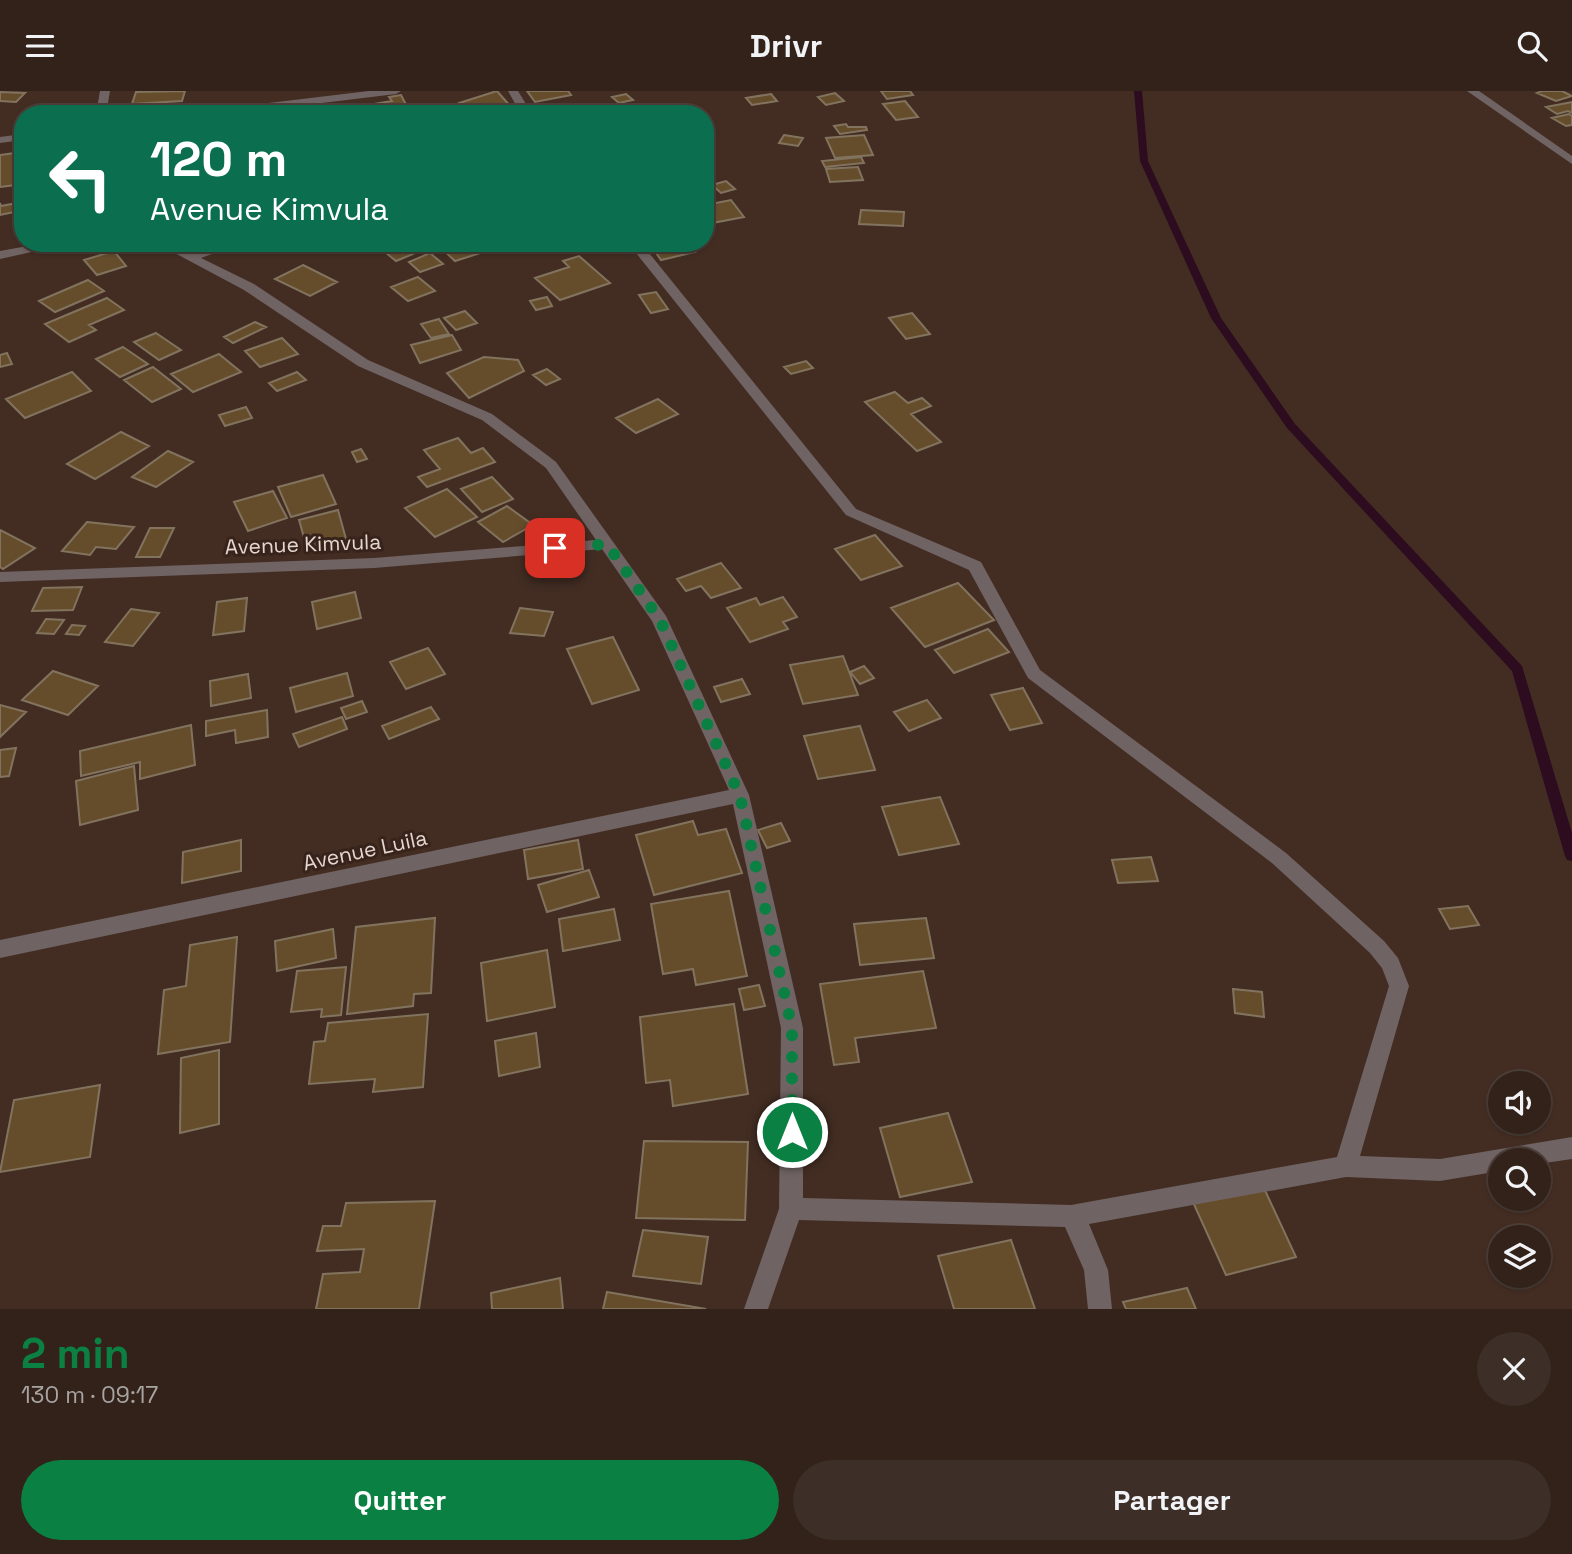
<!DOCTYPE html>
<html lang="fr">
<meta charset="utf-8">
<style>
body{margin:0;font-family:"Space Grotesk",sans-serif;background:#3d2f27;color:#f1f3f6;height:100vh;display:flex;flex-direction:column;font-size:26px;white-space:nowrap}
*{box-sizing:border-box;margin:0}
p{font-size:23px;color:#a8a4a2}
.icon{flex:none;width:38px;height:38px;fill:none;stroke:currentColor;stroke-width:2;stroke-linecap:round;stroke-linejoin:round}
.map{position:relative;height:1218px;overflow:hidden}
.drawer{display:flex;flex-direction:column;background:#32221a;flex:1}
.drawer>*{flex:none}
.hud{position:absolute;left:14px;top:14px;width:700px;height:147px;border-radius:28px;box-shadow:0 2px 5px #0004,0 0 0 2px #4d3f39;background:#0b6e4f;color:#fff;overflow:hidden}
.controls{position:absolute;left:1488px;top:980px;display:grid;gap:14px}
.controls a{display:grid;place-items:center;width:63px;height:63px;border-radius:50%;background:#32221a;box-shadow:0 2px 5px #0004,0 0 0 2px #4d3f39;font-size:35px}
.pin{position:absolute;display:grid;place-items:center;width:60px;height:60px;color:#fff;margin:-30px;border-radius:14px;box-shadow:0 4px 10px #0006}
.me{position:absolute;width:77px;margin:-38px;rotate:0deg;stroke-linejoin:round;filter:drop-shadow(0 0 5px #0008)}
.turn{display:flex;align-items:center;gap:24px;height:147px;padding:0 21px;font-size:32px}
.turn .icon{width:91px;height:91px;stroke-width:2.5}
.turn b{display:block;font-size:49px;line-height:60px}
.round{display:grid;place-items:center;flex:none;width:74px;height:74px;border-radius:37px;background:#3d2f27}
.headline{display:flex;align-items:center;justify-content:space-between;height:119px;padding:0 21px}
h1{font-size:42px;font-weight:600;line-height:52px;color:#0b8043}
.cta{display:flex;gap:14px;margin-top:auto;padding:14px 21px}
.cta a{flex:1;height:80px;border-radius:42px;background:#0b8043;color:#fff;font-size:28px;font-weight:600;line-height:80px;text-align:center}
.cta a+a{background:#3d2f27;color:#f1f3f6}
header{display:flex;justify-content:space-between;align-items:center;height:91px;padding:0 21px;background:#32221a;font-size:32px;font-weight:600}
.map>svg:first-child{display:block}
</style>
<header><svg class="icon" aria-label="menu" viewBox="0 0 24 24"><path d="M4 6h16M4 12h16M4 18h16"/></svg>Drivr<svg class="icon" aria-label="search" viewBox="0 0 24 24"><circle cx="10" cy="10" r="6"/><path d="M15 15l6 6"/></svg></header>
<div class="map">
<svg width="1572" height="1218" viewBox="0 0 1572 1218">
<rect width="100%" height="100%" fill="#432d23"/>
<g fill="none" stroke-linecap="round" stroke-linejoin="round">
<path fill="#2c0c1e" fill-rule="evenodd" d="M1134,0H1142L1148,70L1221,227L1295,333L1522,575L1572,742V770L1567,769L1565,765L1512,580L1287,337L1211,227L1140,70Z"/>
</g>
<path fill="#654d2c" stroke="#82735e" stroke-width="2" d="M185,0L182,10L132,13L136,1Z
M497,0L511,16L468,23L459,12Z
M527,0H568L571,4L535,11Z
M881,0H910L913,4L887,8Z
M1542,0H1562L1572,5L1556,10L1537,2Z
M0,1L25,2L16,11L0,10Z
M835,2L844,10L826,14L818,6Z
M626,3L633,9L619,12L612,6Z
M771,3L777,10L752,14L746,7Z
M401,4L411,23H380L374,13L392,10L389,6Z
M905,10L918,26L896,29L883,13Z
M1572,11V22L1568,20L1557,23L1546,16Z
M675,16L682,23L645,22Z
M1569,23L1572,25V34L1566,35L1552,27Z
M846,33L848,36H866L867,39L840,43L834,35Z
M784,44L803,47L798,55L779,52Z
M864,44L873,64L835,67L826,47Z
M23,61V93L0,96V64Z
M861,66L864,72L825,76L822,70Z
M858,76L863,89L830,91L826,78Z
M726,90L735,98L721,102L712,94Z
M731,109L744,126L707,133L705,114Z
M0,112L1,115L17,112L19,120L0,124Z
M861,119L904,121L903,135L859,133Z
M450,152H512L455,170L439,155Z
M638,152H688L695,161L661,169L654,159L644,161Z
M403,155L413,163L396,170L385,161Z
M114,160L126,175L97,184L84,169Z
M430,162L443,173L420,181L409,171Z
M579,165L610,192L560,209L535,187L569,176L563,170Z
M303,174L337,191L310,205L275,188Z
M418,186L435,200L408,210L391,196Z
M88,189L104,200L55,221L39,210Z
M656,201L668,218L651,222L639,204Z
M547,206L552,215L536,219L530,210Z
M107,207L124,219L89,234L96,239L69,251L45,233Z
M465,220L477,232L456,239L444,227Z
M912,222L930,243L906,248L889,227Z
M439,228L449,243L431,247L421,233Z
M255,231L266,236L233,252L224,246Z
M156,242L181,259L159,269L134,251Z
M452,244L461,259L420,272L411,254Z
M282,247L298,263L260,276L245,260Z
M123,256L148,273L120,286L96,268Z
M7,262L12,273L0,276V264Z
M219,263L241,281L193,301L171,283Z
M484,266L518,269L524,280L469,307L447,282Z
M806,270L813,277L791,283L784,276Z
M153,276L181,298L152,311L124,289Z
M547,278L560,288L546,294L533,284Z
M72,281L91,300L25,327L6,308Z
M297,281L306,289L277,300L269,292Z
M895,301L908,312L922,307L931,315L911,323L941,351L917,360L865,311Z
M658,308L678,323L636,342L616,327Z
M246,316L252,327L225,335L219,324Z
M121,341L149,355L95,388L67,373Z
M458,347L471,362L483,357L495,371L427,396L418,386L440,378L424,359Z
M361,358L367,368L357,371L352,361Z
M168,360L193,371L156,396L132,386Z
M323,384L336,413L291,426L278,396Z
M492,386L513,408L482,421L461,398Z
M447,398L477,426L435,446L405,417Z
M273,400L287,427L248,440L234,411Z
M507,415L533,434L503,451L478,431Z
M338,419L346,448L307,457L299,429Z
M87,431L134,436L116,458L96,456L90,464L62,460Z
M150,437H174L160,466H136Z
M0,439L35,457L3,478L0,476Z
M875,444L902,475L861,489L835,458Z
M721,472L741,497L711,507L701,495L686,500L677,488Z
M958,492L994,529L925,556L891,517Z
M82,496L73,519L32,520L43,497Z
M355,501L361,527L317,538L312,511Z
M783,506L797,526L783,531L788,538L750,551L727,517L756,507L760,514Z
M247,507L244,540L213,544L217,511Z
M520,517L553,521L544,545L510,542Z
M131,518L159,522L133,555L105,551Z
M46,528L64,529L54,543L37,542Z
M72,534L85,535L79,544L66,543Z
M988,538L1009,561L954,582L935,559Z
M613,546L639,599L592,613L567,558Z
M428,557L445,583L406,598L390,571Z
M843,565L858,604L803,613L790,574Z
M864,575L874,587L860,593L850,581Z
M53,580L98,595L68,624L22,609Z
M347,582L353,605L296,621L290,597Z
M248,583L251,607L211,615L210,590Z
M742,588L750,603L721,611L714,596Z
M1023,597L1042,632L1010,639L991,604Z
M927,609L941,627L909,640L894,621Z
M362,610L367,621L346,628L341,617Z
M0,614L26,621L0,646Z
M431,616L439,628L389,648L382,635Z
M267,619L268,646L236,652L235,639L206,645V630Z
M342,626L347,638L299,656L293,643Z
M191,634L195,674L140,688V671L81,685L80,660Z
M860,635L875,679L818,688L804,645Z
M16,657L9,685L0,686V659Z
M134,675L138,719L80,734L76,690Z
M940,706L959,753L899,764L882,716Z
M693,730L698,744L726,738L742,782L654,804L636,744Z
M781,732L790,750L767,757L758,739Z
M241,749V780L182,792L183,761Z
M578,749L583,778L528,788L524,759Z
M1151,766L1158,790L1118,792L1112,769Z
M589,779L599,806L547,821L538,794Z
M729,800L747,885L696,894L693,878L663,883L651,813Z
M1468,815L1479,834L1450,838L1439,818Z
M614,818L620,849L563,860L559,828Z
M435,827L431,902L414,903L413,915L347,923L356,836Z
M926,827L934,867L860,874L854,833Z
M333,838L336,867L277,880L275,850Z
M237,846L230,951L158,963L164,899L186,895L190,854Z
M547,859L555,916L487,930L481,872Z
M346,876L341,924L321,926L322,918L291,921L297,880Z
M923,880L936,937L855,947L859,971L834,974L820,893Z
M759,894L765,915L744,919L739,898Z
M1233,898L1262,901L1264,926L1235,922Z
M734,913L748,1003L673,1015L670,989L646,992L640,926Z
M428,923L423,996L373,1001L375,988L309,993L314,951L325,950L328,932Z
M536,942L540,976L499,985L495,950Z
M219,959V1033L180,1042L181,967Z
M100,994L90,1066L0,1081L14,1009Z
M948,1022L972,1091L900,1106L880,1037Z
M644,1050L748,1051L745,1129L636,1127Z
M1262,1093L1296,1166L1226,1184L1192,1109Z
M435,1110L419,1218H316L323,1183L360,1181L364,1158L317,1160L323,1135H341L346,1112Z
M643,1139L708,1146L701,1193L633,1185Z
M1011,1149L1035,1218H954L938,1165Z
M560,1187L563,1218H492L491,1202Z
M1187,1197L1196,1218H1126L1123,1211Z
M607,1201L706,1218H603Z"/>
<g fill="none" stroke-linecap="round" stroke-linejoin="round">
<path fill="#706363" fill-rule="evenodd" d="M100,0H110L106,23H96Z
M369,0H401L396,3L232,23H198L203,20Z
M508,0H518L532,23H521Z
M1467,0H1479L1572,65V73Z
M23,43V49L0,52V46Z
M44,152H72L0,168V160Z
M156,152H172L191,162L222,152H242L201,167L254,193L368,269L492,323L547,364L556,371L666,525L749,704L803,937V1107L1071,1114L1337,1066L1389,895L1382,877L1370,862L1272,772L1028,587L969,479L846,424L628,152H641L856,418L981,471L1040,579L1286,762L1384,850L1398,867L1409,895L1360,1065L1440,1068L1572,1046V1068L1538,1073V1069H1500V1080L1440,1090L1346,1086L1089,1133L1108,1179L1112,1218H1088L1084,1179L1065,1136L799,1129L768,1218H744L779,1118L781,937L733,713L0,867V849L729,699L652,530L602,458L374,477L0,491V481L374,467L596,449L546,377L482,329L358,275L244,199Z"/>
</g>
<g fill="none" stroke-linecap="round" stroke-linejoin="round">
<path stroke="#0b8043" stroke-width="12" stroke-dasharray="0 21.6" d="M555,457L607,453L660,529L740,705L792,937V1041"/>
</g>
<g text-anchor="middle" dominant-baseline="central" stroke-width="6" stroke-linejoin="round" paint-order="stroke">
<g font-size="21" fill="#e4d6d0" stroke="#38231a">
<text transform="translate(303 453) rotate(-2)">Avenue Kimvula</text>
<text transform="translate(365 759) rotate(-12)">Avenue Luila</text>
</g>
</g>
</svg>
<div class="controls">
<a><svg class="icon" aria-label="sound" viewBox="0 0 24 24"><path d="M4 9h4l5-4v14l-5-4H4zM17 9q2 3 0 6"/></svg></a>
<a><svg class="icon" aria-label="search" viewBox="0 0 24 24"><circle cx="10" cy="10" r="6"/><path d="M15 15l6 6"/></svg></a>
<a><svg class="icon" aria-label="layers" viewBox="0 0 24 24"><path d="M12 4l9 5-9 5-9-5zM3 14l9 5 9-5"/></svg></a>
</div>
<div class="pin" style="left:555px;top:457px;background:#d93025"><svg class="icon" aria-label="arrive" viewBox="0 0 24 24"><path d="M6 21V4h12l-3 4 3 4H6"/></svg></div>
<svg class="me" style="left:792px;top:1041px" viewBox="-20 -20 40 40"><circle r="17" fill="#0b8043" stroke="#fff" stroke-width="3"/><path d="M0-11L8 9 0 5-8 9z" fill="#fff"/></svg>
<div class="hud">
<div class="turn"><svg class="icon" aria-label="left" viewBox="0 0 24 24"><path d="M17 20v-9H6M10 6l-5 5 5 5"/></svg><div><b>120 m</b>Avenue Kimvula</div></div>
</div>
</div>
<section class="drawer">
<div class="headline"><div><h1>2 min</h1><p>130 m · 09:17</p></div><a class="round"><svg class="icon" aria-label="close" viewBox="0 0 24 24"><path d="M6 6l12 12M18 6L6 18"/></svg></a></div>
<div class="cta"><a>Quitter</a><a>Partager</a></div>
</section>
